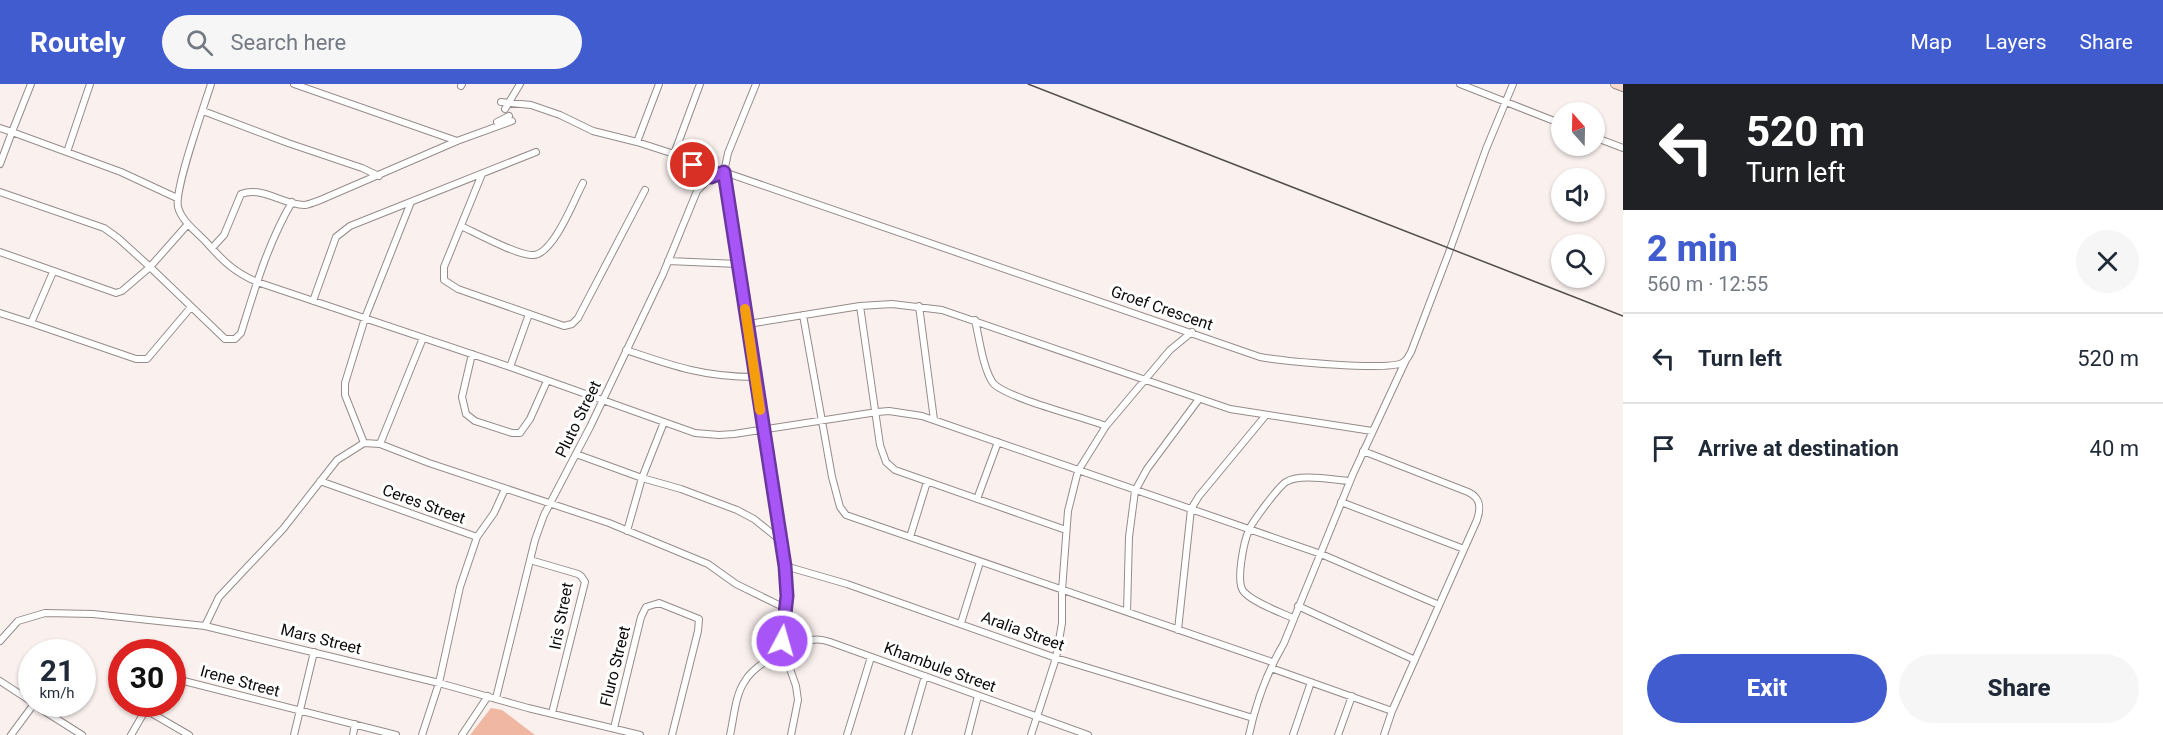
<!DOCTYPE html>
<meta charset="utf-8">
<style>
body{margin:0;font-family:Roboto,sans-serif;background:#f6f6f7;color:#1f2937;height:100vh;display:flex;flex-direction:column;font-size:22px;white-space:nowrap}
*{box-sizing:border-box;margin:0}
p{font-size:20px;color:#747a83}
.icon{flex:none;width:33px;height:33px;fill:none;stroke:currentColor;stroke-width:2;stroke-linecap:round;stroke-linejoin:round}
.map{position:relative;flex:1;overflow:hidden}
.side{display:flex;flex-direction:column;background:#fff;width:540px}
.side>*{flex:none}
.hud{background:#202124;color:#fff;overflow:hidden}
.needle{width:39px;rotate:340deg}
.tools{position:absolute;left:1551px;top:18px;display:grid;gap:12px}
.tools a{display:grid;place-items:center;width:54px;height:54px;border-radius:50%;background:#fff;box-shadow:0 2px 4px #0004;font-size:30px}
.speed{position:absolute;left:18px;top:555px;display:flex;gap:12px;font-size:30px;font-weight:700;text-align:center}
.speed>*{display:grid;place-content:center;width:78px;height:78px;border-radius:50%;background:#fff;box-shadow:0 2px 4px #0004;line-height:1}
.speed small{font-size:15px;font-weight:400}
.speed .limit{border:9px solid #d22;background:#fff;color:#111}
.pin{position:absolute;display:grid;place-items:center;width:51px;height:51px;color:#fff;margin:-26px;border:3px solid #fff;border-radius:50%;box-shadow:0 2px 6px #0007}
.me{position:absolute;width:66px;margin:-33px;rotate:6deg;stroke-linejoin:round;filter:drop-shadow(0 0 4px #0008)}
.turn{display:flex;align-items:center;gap:21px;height:126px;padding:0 24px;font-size:27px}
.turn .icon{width:78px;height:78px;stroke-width:2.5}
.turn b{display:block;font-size:42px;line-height:51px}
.round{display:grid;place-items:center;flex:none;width:63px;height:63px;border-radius:32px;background:#f6f6f7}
.headline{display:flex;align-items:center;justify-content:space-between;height:102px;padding:0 24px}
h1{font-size:36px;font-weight:800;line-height:45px;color:#405cce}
.action{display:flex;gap:12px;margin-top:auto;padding:12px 24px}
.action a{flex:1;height:69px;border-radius:36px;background:#405cce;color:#fff;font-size:24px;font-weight:800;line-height:69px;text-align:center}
.action a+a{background:#f6f6f7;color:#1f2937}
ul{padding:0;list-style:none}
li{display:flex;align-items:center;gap:18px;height:90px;padding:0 24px;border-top:2px solid #e0e1e3}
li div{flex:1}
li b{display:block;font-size:22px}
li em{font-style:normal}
header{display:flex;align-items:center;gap:36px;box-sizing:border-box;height:84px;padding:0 30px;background:#405cce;color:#fff}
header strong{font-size:28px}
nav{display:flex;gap:33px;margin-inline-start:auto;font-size:21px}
.search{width:420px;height:54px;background:#f6f6f7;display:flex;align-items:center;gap:15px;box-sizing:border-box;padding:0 21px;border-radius:33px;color:#747a83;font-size:22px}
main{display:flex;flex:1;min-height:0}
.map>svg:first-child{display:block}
</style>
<header>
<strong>Routely</strong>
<div class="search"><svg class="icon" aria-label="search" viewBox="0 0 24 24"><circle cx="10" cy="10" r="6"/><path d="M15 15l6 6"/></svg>Search here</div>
<nav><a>Map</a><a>Layers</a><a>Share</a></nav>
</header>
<main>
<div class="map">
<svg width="1623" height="651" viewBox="0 0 1623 651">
<rect width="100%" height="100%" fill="#faf1ee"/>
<path fill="#f0b7a3" d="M491,624L502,626L535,651H470Z"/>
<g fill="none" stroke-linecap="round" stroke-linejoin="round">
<defs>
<path id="street" d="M31,0L12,48L121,88L177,114
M211,0C204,23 174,105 178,123C182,138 197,148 207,159C223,177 234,188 257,198L510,283L695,349L719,351L734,350L877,328L889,327L922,332L1321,470L1439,521
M294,0L457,57
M756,0L728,69L724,88L1260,273C1282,277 1385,287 1402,279C1407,277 1408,273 1411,268L1448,171L1486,65L1513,0
M1460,0L1562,40
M461,2L462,0
M501,18L531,21L560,31L593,47L637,58L674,70L711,93
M505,25L520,0
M203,27L288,59L362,84L379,92
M497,38L509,32
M0,44L12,48L0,80
M1594,53L1623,64
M637,58L659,0
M67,68L90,0
M674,70L700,0
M482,90L444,183V196L458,205L564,242L572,240L578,234L645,106
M0,108L104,144L118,154L150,183L122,207L116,209L0,168
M188,140L150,183L225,255H235L241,249C255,204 268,159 292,118
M461,142C476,149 520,173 534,171C554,169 574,116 583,99
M212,164L224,151L241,110C263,102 283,121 304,121C308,121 314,118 318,117L457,57L512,37
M668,177L738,180
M313,217L336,153L350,142L536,68
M860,222L880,361L886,378L895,386L1066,446
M919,222L934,336
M0,229L31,239L53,188
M803,231L832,393L840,423L846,431L1272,578
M975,236C979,253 983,285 993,299C1006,314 1083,333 1106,342
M31,239L136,275H147L191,223
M748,240L860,222L892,220L942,226L1230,325L1372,347
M626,266C673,282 704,293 755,293
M472,270L462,313L466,330L475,337L512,349H520L530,335L547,297
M510,283L529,230
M364,359L345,311V299L365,234L411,118
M380,360L429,379L609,439L708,480L736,500L785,524
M1363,367L1468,408C1481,414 1481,424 1477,436L1392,627
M576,370L642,394L681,405L737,426L754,435L780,456
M320,397L477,453L460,503L439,599L422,651
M977,415L998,358
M1341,418L1464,465
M627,447L642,394L664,338
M477,453L494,429L505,405
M910,453L927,398
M530,476L578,490L581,492L585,498L552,629
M785,482L847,500L1056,574L1253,634
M1298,522L1415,576
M1127,528L1129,453L1135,407L1147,385L1199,315
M1293,534C1280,528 1254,519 1244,508C1235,499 1244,457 1249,446C1252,438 1279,402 1286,398C1299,389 1334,396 1350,397
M961,539L980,478
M205,542L219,513L283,445L337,376L364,359L380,360L423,254
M1178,546L1191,425L1199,412L1266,331
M0,557L18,537L45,529L93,530L205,542L439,599L528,624L640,651
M1271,584L1392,627L1384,651
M172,594L396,651
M0,597L32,618
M496,614L535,456L544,431L590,343L663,190L697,107L711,93L724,88L785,482L787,512L782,562L796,602L798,616L791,651
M33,620L82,651
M146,626L189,651
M614,644L641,533L646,523L659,519L699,535L698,547L672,651
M11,651L34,620
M131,651L149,620
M294,651L314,568
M353,651L355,640
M462,651L488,612
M730,651C734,634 735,611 745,597C754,581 794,558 812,556C818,555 824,556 830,558L1088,651
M847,651L871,573
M908,651L925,592
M968,651L978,612
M1031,651L1056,574L1062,539V506L1068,427L1078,387L1106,342L1170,266L1192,248
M1249,651C1256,618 1267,588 1284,559L1353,390L1406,276
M1293,651L1311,598
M1338,651L1352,612"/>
<path id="secondary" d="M1615,0L1623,3"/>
</defs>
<use href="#street" stroke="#948c8a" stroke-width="8"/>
<use href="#secondary" stroke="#948c8a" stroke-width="10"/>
<use href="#street" stroke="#fff" stroke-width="6"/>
<use href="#secondary" stroke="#fadace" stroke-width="8"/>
<path stroke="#534f4d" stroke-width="1.5" d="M1028,0L1623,232"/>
</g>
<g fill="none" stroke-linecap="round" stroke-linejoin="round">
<defs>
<path id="route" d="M693,81L711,93L724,88L785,482L787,512L782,557"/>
</defs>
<use href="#route" stroke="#6d37a1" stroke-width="15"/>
<use href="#route" stroke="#a855f7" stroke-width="10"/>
<path stroke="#f59e0b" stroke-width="10" d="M745,225L760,326"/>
</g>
<g text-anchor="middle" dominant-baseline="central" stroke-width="6" stroke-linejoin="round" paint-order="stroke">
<g font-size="16" fill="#0e0c0b" stroke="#fff">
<text transform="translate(1162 224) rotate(19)">Groef Crescent</text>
<text transform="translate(578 335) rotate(-64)">Pluto Street</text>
<text transform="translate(424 420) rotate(20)">Ceres Street</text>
<text transform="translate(561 532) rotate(-79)">Iris Street</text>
<text transform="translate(1023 547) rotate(20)">Aralia Street</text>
<text transform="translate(321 555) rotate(14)">Mars Street</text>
<text transform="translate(615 582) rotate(-76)">Fluro Street</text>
<text transform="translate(940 583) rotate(20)">Khambule Street</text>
<text transform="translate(240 597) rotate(15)">Irene Street</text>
</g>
</g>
</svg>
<div class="tools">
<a><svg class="needle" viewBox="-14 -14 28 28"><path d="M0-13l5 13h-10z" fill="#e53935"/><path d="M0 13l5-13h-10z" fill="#747a83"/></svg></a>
<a><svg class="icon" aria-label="sound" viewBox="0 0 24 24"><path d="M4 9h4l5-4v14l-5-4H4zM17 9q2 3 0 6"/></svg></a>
<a><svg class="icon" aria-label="search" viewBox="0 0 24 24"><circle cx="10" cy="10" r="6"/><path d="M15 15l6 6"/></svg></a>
</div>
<div class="speed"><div>21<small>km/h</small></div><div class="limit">30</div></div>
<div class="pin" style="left:693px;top:81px;background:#d93025"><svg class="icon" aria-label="arrive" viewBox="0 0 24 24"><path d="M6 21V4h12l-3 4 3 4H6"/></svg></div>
<svg class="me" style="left:782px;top:557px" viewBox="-20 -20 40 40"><circle r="17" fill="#a855f7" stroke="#fff" stroke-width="3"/><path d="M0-11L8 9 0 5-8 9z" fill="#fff"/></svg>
</div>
<section class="side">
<div class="hud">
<div class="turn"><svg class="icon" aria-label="left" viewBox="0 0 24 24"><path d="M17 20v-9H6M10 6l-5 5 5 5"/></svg><div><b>520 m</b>Turn left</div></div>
</div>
<div class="headline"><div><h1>2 min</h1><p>560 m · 12:55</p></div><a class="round"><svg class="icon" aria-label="close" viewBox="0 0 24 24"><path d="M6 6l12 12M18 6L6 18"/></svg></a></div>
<ul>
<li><svg class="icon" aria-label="left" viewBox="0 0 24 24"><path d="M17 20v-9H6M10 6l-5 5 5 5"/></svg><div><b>Turn left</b></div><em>520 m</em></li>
<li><svg class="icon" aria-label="arrive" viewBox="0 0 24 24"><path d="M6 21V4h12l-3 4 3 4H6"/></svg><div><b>Arrive at destination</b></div><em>40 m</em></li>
</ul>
<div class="action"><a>Exit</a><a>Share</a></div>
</section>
</main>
